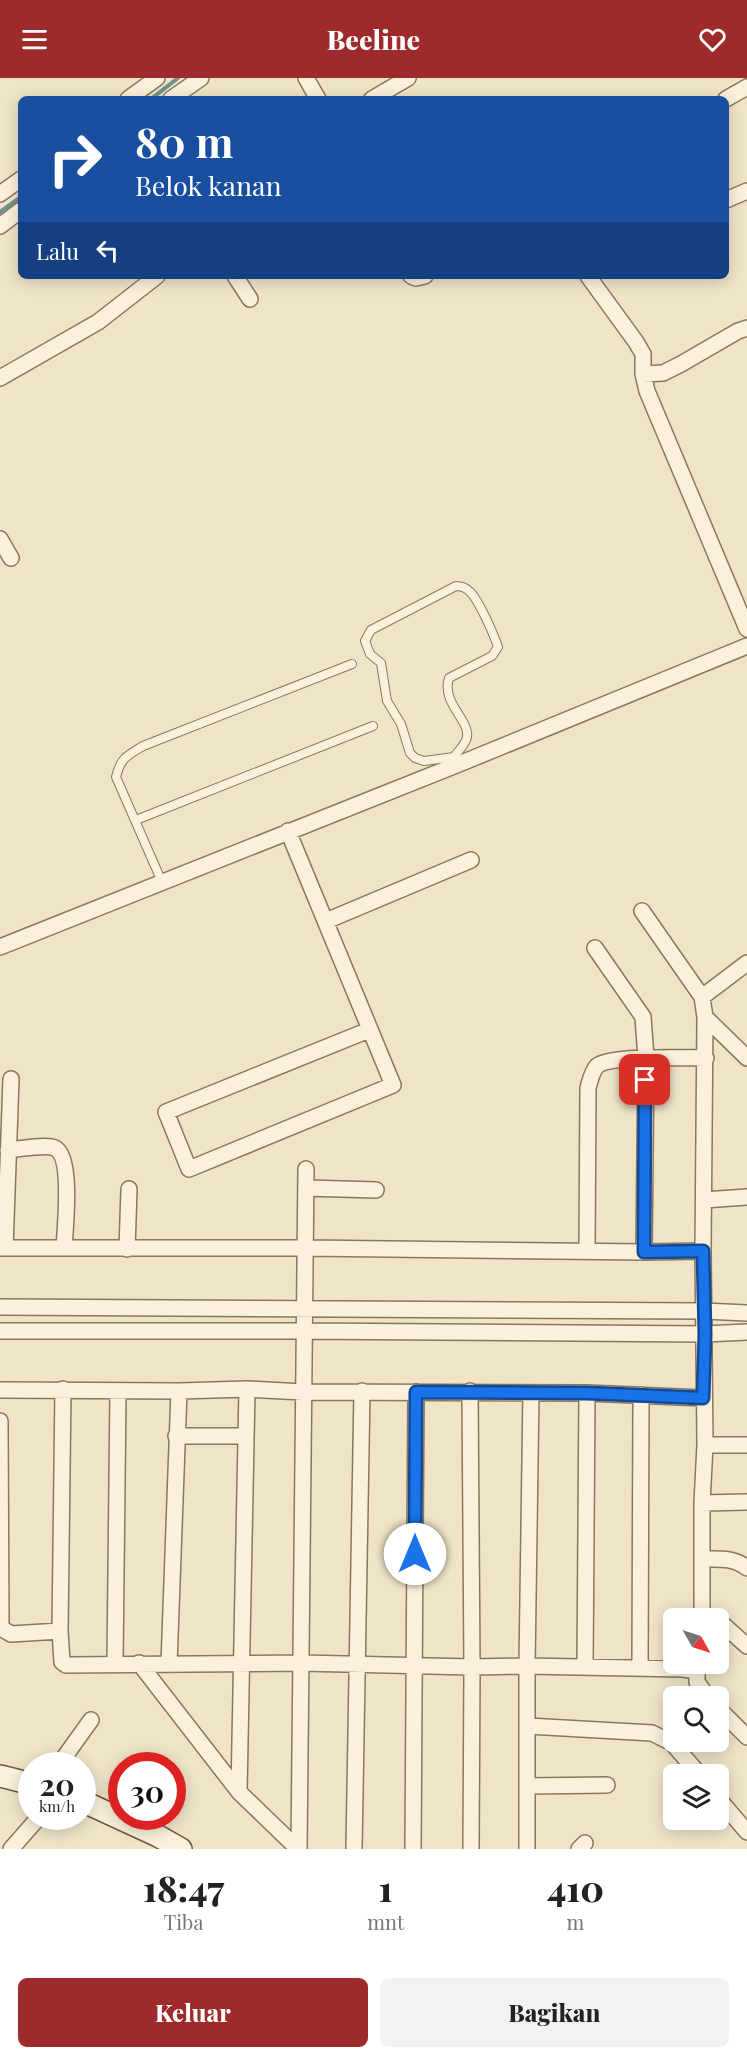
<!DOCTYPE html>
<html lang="id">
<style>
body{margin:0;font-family:"Playfair Display",serif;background:#f2f2f2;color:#222;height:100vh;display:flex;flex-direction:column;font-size:22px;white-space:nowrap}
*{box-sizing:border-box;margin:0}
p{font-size:20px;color:#767676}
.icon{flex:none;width:33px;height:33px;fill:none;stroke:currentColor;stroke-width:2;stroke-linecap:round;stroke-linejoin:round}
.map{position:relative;height:1771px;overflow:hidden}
.details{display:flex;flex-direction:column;background:#fff;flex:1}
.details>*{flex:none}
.top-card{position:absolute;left:18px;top:18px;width:711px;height:183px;border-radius:9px;box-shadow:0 3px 15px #0003;background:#1a4fa0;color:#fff;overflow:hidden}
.needle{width:39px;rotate:129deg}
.fabs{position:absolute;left:663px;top:1530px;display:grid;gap:12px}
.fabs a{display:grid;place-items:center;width:66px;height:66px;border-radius:9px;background:#fff;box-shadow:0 3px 15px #0003;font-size:30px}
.speed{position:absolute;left:18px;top:1674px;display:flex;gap:12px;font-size:30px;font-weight:700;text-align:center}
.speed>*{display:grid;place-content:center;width:78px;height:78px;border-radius:50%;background:#fff;box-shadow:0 3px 15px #0003;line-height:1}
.speed small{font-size:15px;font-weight:400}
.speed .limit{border:9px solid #d22;background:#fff;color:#111}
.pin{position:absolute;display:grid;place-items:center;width:51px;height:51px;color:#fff;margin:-26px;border-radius:12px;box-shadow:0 3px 9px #0006}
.me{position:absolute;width:66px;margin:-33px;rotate:0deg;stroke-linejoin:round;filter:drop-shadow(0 0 4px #0008)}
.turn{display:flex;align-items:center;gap:21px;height:126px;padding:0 18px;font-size:27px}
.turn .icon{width:78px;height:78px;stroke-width:2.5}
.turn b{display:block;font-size:42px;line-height:51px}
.then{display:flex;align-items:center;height:57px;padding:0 18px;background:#0003;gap:12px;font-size:22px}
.eta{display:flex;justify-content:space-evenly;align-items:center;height:102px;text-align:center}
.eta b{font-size:36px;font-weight:800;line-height:42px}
.button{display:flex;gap:12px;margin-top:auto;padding:12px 18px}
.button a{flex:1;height:69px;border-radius:9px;background:#9e2a2b;color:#fff;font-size:24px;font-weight:800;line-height:69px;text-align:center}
.button a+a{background:#f2f2f2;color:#222}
header{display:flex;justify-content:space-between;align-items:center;height:78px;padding:0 18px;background:#9e2a2b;color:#fff;font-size:27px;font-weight:800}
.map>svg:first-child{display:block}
</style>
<header><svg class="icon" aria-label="menu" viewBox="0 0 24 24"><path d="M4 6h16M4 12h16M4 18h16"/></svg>Beeline<svg class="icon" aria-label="heart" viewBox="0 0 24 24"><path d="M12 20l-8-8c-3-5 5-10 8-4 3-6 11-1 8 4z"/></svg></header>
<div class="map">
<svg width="747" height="1771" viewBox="0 0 747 1771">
<rect width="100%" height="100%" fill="#f0e4c8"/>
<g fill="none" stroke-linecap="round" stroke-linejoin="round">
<path stroke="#6f938a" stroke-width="4" d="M151,21L178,0
M0,134L21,119"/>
<defs>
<path id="lane" d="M456,508C461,508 465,509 469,513C478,520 494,557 498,569L492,578L449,600C441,625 470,642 467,659C466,666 458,673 454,679L424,683L415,680L410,675L401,646L387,623L381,585L370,576L365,563L371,552Z
M136,742L373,648
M162,804L116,699C121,679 127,678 143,668L352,586"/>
<path id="street" d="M306,0L318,21
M128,21L157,0
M171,21L201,0
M372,21L408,0
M726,21L747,9
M0,116L21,101
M726,122L747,113
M0,148L21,132
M235,198L250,221
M411,198L416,200L425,198
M588,198L636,264L643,276V296L647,313L747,551
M643,296L663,295L681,286L738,253L747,250
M0,300L98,244L157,198
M0,461L11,480
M288,753L393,1007L189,1091L166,1034L369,952
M642,833L702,919L705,939L703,1173L705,1367L702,1425V1540
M326,843L471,782
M0,869L459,686L747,568
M595,870L643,939L646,980L644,1174
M702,919L747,885
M705,939L747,980
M8,1072C19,1071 47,1066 55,1070C73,1079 65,1151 64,1170
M306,1110L376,1112
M704,1122L747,1119
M0,1170H307L644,1174L703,1173
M5,1170L11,1001
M127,1171L129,1111
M587,1173L588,1010C590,1003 592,993 597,988C609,977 686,980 706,980
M0,1229L704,1233L747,1235
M0,1253H303L705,1256L747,1254
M63,1311L60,1553L62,1584L66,1587L302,1585L472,1589L527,1588L683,1591L696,1593
M0,1312L179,1313L247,1311L303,1314L587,1315L703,1320
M470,1313L472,1589L471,1771
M0,1343L1,1550L11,1556L60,1553
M176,1358H245
M705,1367H747
M702,1425L747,1424
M702,1481C718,1481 734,1479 747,1490
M718,1542L747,1568
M139,1585L239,1714L298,1771
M115,1586L118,1313
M169,1586L179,1313
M697,1586V1604L707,1618
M585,1589L587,1315
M640,1590L641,1317
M718,1630L747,1659
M528,1648L652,1655L672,1665L699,1696
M58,1688L91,1642
M527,1708L607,1707
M239,1714L247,1311
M718,1720L747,1754
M11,1771L40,1738
M299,1771L306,1091
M354,1771L362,1313
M413,1771L416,1314
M527,1771V1588L531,1315
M579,1771L585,1765"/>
<path id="secondary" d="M0,1698L32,1706
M82,1723L158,1758L181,1771"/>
</defs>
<use href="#lane" stroke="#8d765c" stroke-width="10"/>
<use href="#street" stroke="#8d765c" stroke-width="18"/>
<use href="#secondary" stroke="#6f573f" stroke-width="24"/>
<use href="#lane" stroke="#faf1dc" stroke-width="8"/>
<use href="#street" stroke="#faf1dc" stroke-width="15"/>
<use href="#secondary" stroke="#faf1dc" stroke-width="21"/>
</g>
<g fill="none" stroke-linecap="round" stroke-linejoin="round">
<defs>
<path id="route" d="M415,1476L416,1314L587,1315L703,1320L705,1256L703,1173L644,1174L645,1002"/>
</defs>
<use href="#route" stroke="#114b97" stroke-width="15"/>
<use href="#route" stroke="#1a73e8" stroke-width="10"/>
</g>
</svg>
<div class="fabs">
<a><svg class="needle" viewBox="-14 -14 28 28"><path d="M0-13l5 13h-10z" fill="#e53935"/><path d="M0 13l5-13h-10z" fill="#767676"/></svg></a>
<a><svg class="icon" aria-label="search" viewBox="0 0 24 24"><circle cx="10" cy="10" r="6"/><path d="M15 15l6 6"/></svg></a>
<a><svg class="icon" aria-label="layers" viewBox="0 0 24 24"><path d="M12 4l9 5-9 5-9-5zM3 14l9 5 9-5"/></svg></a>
</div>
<div class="speed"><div>20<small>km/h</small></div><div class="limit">30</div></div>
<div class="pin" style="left:645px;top:1002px;background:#d93025"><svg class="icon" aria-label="arrive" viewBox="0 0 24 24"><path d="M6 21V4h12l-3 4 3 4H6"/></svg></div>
<svg class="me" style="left:415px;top:1476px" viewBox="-20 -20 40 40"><circle r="19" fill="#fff"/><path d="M0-13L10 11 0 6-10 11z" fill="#1a73e8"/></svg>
<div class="top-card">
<div class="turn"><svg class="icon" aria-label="right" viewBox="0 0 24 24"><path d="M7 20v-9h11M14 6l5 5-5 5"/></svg><div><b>80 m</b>Belok kanan</div></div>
<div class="then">Lalu<svg class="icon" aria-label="left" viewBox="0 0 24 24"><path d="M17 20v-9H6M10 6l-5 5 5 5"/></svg></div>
</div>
</div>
<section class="details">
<div class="eta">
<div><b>18:47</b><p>Tiba</p></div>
<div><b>1</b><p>mnt</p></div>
<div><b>410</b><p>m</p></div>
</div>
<div class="button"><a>Keluar</a><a>Bagikan</a></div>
</section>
